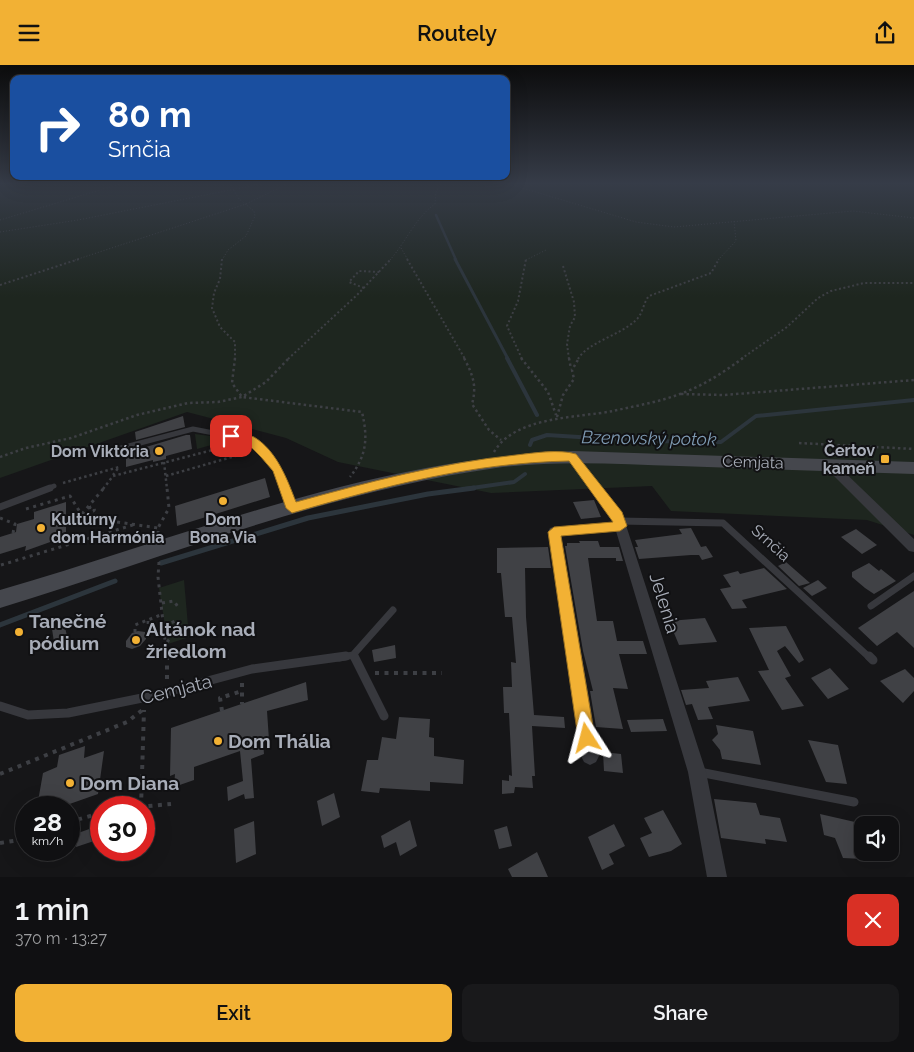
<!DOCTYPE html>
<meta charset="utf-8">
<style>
body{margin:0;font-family:Raleway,sans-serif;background:#19191b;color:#f1f3f6;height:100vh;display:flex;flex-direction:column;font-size:19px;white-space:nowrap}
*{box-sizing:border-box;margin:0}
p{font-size:16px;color:#9c9d9f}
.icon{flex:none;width:28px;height:28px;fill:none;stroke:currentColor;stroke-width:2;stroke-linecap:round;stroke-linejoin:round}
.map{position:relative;height:812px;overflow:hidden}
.side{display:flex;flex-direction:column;background:#101012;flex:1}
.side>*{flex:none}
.top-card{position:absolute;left:10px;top:10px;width:500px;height:105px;border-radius:10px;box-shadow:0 5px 20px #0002,0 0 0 1px #303032;background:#1a4fa0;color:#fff;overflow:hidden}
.buttons{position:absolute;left:854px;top:751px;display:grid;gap:10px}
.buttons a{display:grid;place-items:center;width:45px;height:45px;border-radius:10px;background:#101012;box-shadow:0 5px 20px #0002,0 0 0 1px #303032;font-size:25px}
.speed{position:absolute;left:15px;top:731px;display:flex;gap:10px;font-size:25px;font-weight:700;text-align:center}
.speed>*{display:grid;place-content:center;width:65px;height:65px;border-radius:50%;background:#101012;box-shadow:0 5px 20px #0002,0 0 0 1px #303032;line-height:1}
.speed small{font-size:12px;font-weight:400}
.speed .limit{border:8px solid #d22;background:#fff;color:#111}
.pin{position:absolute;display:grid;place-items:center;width:42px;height:42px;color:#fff;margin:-21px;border-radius:10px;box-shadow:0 2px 8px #0006}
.me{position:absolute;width:55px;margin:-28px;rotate:351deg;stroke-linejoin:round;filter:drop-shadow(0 0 4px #0008)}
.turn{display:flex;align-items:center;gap:18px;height:105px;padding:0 15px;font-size:22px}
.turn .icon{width:65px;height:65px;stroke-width:2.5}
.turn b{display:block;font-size:35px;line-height:42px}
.round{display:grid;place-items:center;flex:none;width:52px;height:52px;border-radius:10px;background:#19191b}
.overview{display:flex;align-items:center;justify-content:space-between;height:85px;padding:0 15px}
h1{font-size:30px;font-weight:600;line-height:38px}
.action{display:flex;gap:10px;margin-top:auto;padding:10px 15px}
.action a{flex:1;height:58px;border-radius:10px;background:#f2b134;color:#111;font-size:20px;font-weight:600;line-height:58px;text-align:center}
.action a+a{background:#19191b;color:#f1f3f6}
header{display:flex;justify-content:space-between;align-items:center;height:65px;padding:0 15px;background:#f2b134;color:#111;font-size:22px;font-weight:600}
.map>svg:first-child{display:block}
</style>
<header><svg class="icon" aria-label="menu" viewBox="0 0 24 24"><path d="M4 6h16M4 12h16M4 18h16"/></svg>Routely<svg class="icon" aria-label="share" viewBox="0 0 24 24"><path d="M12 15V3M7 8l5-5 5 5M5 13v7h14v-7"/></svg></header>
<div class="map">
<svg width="914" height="812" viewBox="0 0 914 812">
<rect width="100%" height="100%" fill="#161618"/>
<path fill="#1e261f" d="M0,119H914V470L867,455L671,446L652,421L491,428L338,397L286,373L187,347L0,413Z
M195,369L233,374L197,384Z
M184,515L189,572L168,579L159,523Z"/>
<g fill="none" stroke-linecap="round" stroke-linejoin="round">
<path stroke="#2c353c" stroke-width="2.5" d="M436,150L456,195"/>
<path stroke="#2c353c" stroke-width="3" d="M455,194L508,294"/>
<path stroke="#2c353c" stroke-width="4" d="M507,293L537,350
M530,380L532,375L547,370L642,376L721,377L756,351L914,335
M465,424L514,417L525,409"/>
<path stroke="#2c353c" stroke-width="5" d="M161,498L308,453L428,429L474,423
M0,560L115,516"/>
</g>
<path fill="#404145" d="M183,351L185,362L136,375L135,367Z
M186,370H190L192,384L166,391V394L153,397V395L126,402V388Z
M265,413L270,432L177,461L175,441Z
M594,435L601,452L581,454L573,437Z
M66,437V467L53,472V476L25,486L26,481L0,489V472L16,467L17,459L34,454V447Z
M691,463L701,482L706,481L713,492L702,495L699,490H691L639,494L635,482H638L635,475L682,469L679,464Z
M856,464L877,480L862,489L841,472Z
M579,476H598L600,482H619L623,496H616V493H588L597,556H613L617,576H643L647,589H619L628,624L613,623L623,664L596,662L590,626H593L583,586L565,481H567V478H580Z
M548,482L551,503H525L526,552L534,650L564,652L565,663L532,661L535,711H532L533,723L515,722L514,728L502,729V715L509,716V710L512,711L509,648H504L503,622H512L511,597L516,598L512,552H505L501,508H497V483Z
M786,497L810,518L799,521L778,501Z
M869,498L879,506L881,504L896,516L874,529L865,523L852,512V507Z
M764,503L787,524L742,535L747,543L732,544L720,524L731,522L723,510L738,506L740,509Z
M818,515L827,523L812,531L803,523Z
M914,526V583L897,567L877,581L858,563Z
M705,553L717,577L679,580L669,556Z
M64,558L67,571L54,577L52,564Z
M786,561L804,595L799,598L785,581L777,586L791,611L785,613L804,641L782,645L758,606L769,605L749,563Z
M138,566L145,567L146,574L140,581L132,584L126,582V576L132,568Z
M395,580L396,593L374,597L372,585Z
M830,603L849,624L828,634L811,613Z
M905,604L914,613V626L903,638L880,616Z
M738,612L750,636L708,642L713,654L698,655L692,639L686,640L681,625L709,623L706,616Z
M306,617L308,635L267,646L269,675L263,677L264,689L251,694L254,733L245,734L244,729L228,736L227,722L243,716L240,686L194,702V715L174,722L175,709L170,711L171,663Z
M399,652L430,654L429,672L434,673V691L464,695L463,719L430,717V726L380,723L379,728L361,726L367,695H378L382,672L396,674Z
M663,654L667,666L631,667L627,655Z
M716,660L753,666L761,700L722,694L720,685L712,675L718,669Z
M808,675L838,680L847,719L826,717Z
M85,681L84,693L104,686L98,729L61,742H37L43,708L57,702L59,690Z
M603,687L621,689L623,708L604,706Z
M334,728L340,752L322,761L317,736Z
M714,734L756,738L760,750L780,753L787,777L765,774L766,779L721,773Z
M663,745L682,779L671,786L649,792L640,773L652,768L644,753Z
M820,749L855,757L864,794L843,793L835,773L824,770Z
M410,755L417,781L400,791L396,777L384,783L381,771Z
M254,756L256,789L236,798L234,764Z
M614,759L625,781L609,789L614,799L602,805L588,772Z
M507,761L512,781L499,784L494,765Z
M95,762L94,776L76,782L78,768Z
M537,787L548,812H512L508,804Z"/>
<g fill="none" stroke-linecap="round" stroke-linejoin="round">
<path stroke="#3d3f44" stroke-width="1" stroke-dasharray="1 2" stroke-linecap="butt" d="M509,119L636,157L674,162L853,146L914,153
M0,155L120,119
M0,167L78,155L261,119
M401,183L408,195
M75,195L246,139L287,119
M222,195L228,185L246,171L255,151L254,146L239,134L230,119
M390,195C406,177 415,153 435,139L436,127L441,119
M526,195L546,185
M718,195L736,176L734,156"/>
<path stroke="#3d3f44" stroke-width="2" stroke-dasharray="2 2.5" stroke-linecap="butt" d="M222,194L220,214L214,228L212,243L220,262L235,277V294
M407,194L465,294
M563,201L574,237L575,252L570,261L567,279L569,294
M0,220L79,194
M364,223L349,217L359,206L379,207
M288,294L357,230L391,194
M522,294L507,261L518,236L526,194
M578,294C588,277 621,270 636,255C643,249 643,238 649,231L711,208L719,194
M741,294L787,262L818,233L831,226L864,218H914"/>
<path stroke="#3d3f44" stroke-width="2.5" stroke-dasharray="2.5 3" stroke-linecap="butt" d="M235,293L232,318L242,332L362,347C368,373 367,390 350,412
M464,293C473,310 477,321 472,339L489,365L501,375
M521,293L548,327L556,350
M569,293L571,304
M681,329L724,330L914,315
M557,352L563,330L574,314L572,305L579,293
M799,378L914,384
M494,387C515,351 577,353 613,346C635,341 659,337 680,329C703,321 724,307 743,293
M0,392L26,383L71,373L137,350L188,338L218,337L242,332L266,317L289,293
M164,397L167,424
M166,411L249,387
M63,418L119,402L113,410
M103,424L113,411L228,381"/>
<path stroke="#3d3f44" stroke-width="3" stroke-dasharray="3 4.5" stroke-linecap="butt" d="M89.5 444a2.5 2.5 0 1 1 5 0a2.5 2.5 0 1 1-5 0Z
M26,444L70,431L83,452L158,463
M82,449L104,423
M0,453L15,459L13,468
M158,469V463L169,443L167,423
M53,475L65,471L74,477
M159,497L158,512L167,593
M1,500L136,459
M162,538L174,536L178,542
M148,556L149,570
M165,561L177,555
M135,567V560L163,549
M167,577L178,565V552"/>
<path stroke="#3d3f44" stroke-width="4" stroke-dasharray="4 5.5" stroke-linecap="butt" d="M167,591V615
M375,608H442
M242,618V639
M222,646L220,633L242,626
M0,709L127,657L145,643
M139,742L171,739
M141,742L144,645
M69,757L101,748
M0,778L26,774"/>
<path stroke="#37383d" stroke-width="5" d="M110,386L193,364L250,375L278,405L285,424
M47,424L54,421"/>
<path stroke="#37383d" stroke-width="7" d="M284,423L291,441
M0,442L50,423
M619,456L723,458L870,593
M871,541L914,511
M353,590L354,593
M353,590L393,545
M339,593L353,590"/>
<path stroke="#37383d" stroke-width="9" d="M354,591L384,651
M869,591L873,595
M0,641L28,650L68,648L152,631L252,604L346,591
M699,707L854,737"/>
<path fill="#37383d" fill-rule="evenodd" d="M573,388L577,389L623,451L706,707L727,812H707L688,707L616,466L561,471L599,691L596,697L590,700L584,697L581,691L548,467L550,463L554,462L613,457L568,392Z
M830,396L834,397L914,474V487L909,486L826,403L824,400Z"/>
<path fill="#45474d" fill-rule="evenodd" d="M573,386L914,397V409C836,406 758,404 679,401C619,399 557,395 496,403C325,427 164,493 0,543V525C142,484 281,430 426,403C475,393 524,390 573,386Z"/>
</g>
<linearGradient id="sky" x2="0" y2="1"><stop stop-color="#0c0c0d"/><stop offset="0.51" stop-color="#363c48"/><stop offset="1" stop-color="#363c48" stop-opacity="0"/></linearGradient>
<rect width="914" height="232" fill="url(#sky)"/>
<path fill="#f2b134" stroke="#9d7322" d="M231,368C238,369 248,369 254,372C277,386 287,414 296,437C369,417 440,398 516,390C534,388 559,384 576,389L622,447L627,461L620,466L561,471L595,673L593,679L587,681L581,679L578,673L548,467L554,462L613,457L569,396C470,398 386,421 292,448L286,443L273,406L261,392L247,378L227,374L226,371Z"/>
<g fill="#f2b134" stroke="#111113" stroke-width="2">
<circle cx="159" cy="386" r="5"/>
<rect x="880" y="389" width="10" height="10" rx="2.5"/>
<circle cx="223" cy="436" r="5"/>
<circle cx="41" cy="463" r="5"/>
<circle cx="19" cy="567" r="5"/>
<circle cx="136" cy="575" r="5"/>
<circle cx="218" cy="676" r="5"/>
<circle cx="70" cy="718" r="5"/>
</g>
<g text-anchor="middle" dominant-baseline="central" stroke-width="4" stroke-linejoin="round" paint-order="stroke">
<g font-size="16" font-weight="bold" fill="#a8adb8" stroke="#111113" text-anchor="end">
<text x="875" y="385">Čertov<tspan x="875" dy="18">kameň</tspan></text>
<text x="149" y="386">Dom Viktória</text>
<text x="51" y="454" text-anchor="start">Kultúrny<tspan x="51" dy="18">dom Harmónia</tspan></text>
<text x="223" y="454" text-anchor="middle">Dom<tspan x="223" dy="18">Bona Via</tspan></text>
</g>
<g font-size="16" fill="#a8adb8" stroke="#111113">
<text transform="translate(753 397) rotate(2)">Cemjata</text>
<text transform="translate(771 478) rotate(42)">Srnčia</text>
</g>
<g font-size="18" font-style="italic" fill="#7f9bb3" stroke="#111113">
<text transform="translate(649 373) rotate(1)">Bzenovský potok</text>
</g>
<g font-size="19" fill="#a8adb8" stroke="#111113">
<text transform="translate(665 538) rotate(73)">Jelenia</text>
<text transform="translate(176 624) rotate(-14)">Cemjata</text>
</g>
<g font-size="19" font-weight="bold" fill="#a8adb8" stroke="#111113" text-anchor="start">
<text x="29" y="556">Tanečné<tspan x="29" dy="22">pódium</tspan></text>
<text x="146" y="564">Altánok nad<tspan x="146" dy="22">žriedlom</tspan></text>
<text x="228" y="676">Dom Thália</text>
<text x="80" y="718">Dom Diana</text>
</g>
</g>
</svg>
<div class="buttons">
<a><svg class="icon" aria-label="sound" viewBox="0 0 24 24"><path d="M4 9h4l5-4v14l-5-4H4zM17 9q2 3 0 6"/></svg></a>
</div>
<div class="speed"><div>28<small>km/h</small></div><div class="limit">30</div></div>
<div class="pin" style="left:231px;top:371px;background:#d93025"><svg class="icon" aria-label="arrive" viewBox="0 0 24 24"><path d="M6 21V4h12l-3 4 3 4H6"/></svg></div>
<svg class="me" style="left:587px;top:673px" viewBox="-20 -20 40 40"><path d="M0-17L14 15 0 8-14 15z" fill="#f2b134" stroke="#fff" stroke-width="4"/></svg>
<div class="top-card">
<div class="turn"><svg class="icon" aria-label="right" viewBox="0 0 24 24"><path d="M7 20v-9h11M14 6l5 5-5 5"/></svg><div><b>80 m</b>Srnčia</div></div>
</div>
</div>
<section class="side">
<div class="overview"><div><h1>1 min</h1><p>370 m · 13:27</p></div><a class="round" style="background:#d93025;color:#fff"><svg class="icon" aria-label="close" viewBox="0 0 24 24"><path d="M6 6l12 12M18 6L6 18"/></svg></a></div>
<div class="action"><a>Exit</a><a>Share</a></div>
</section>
